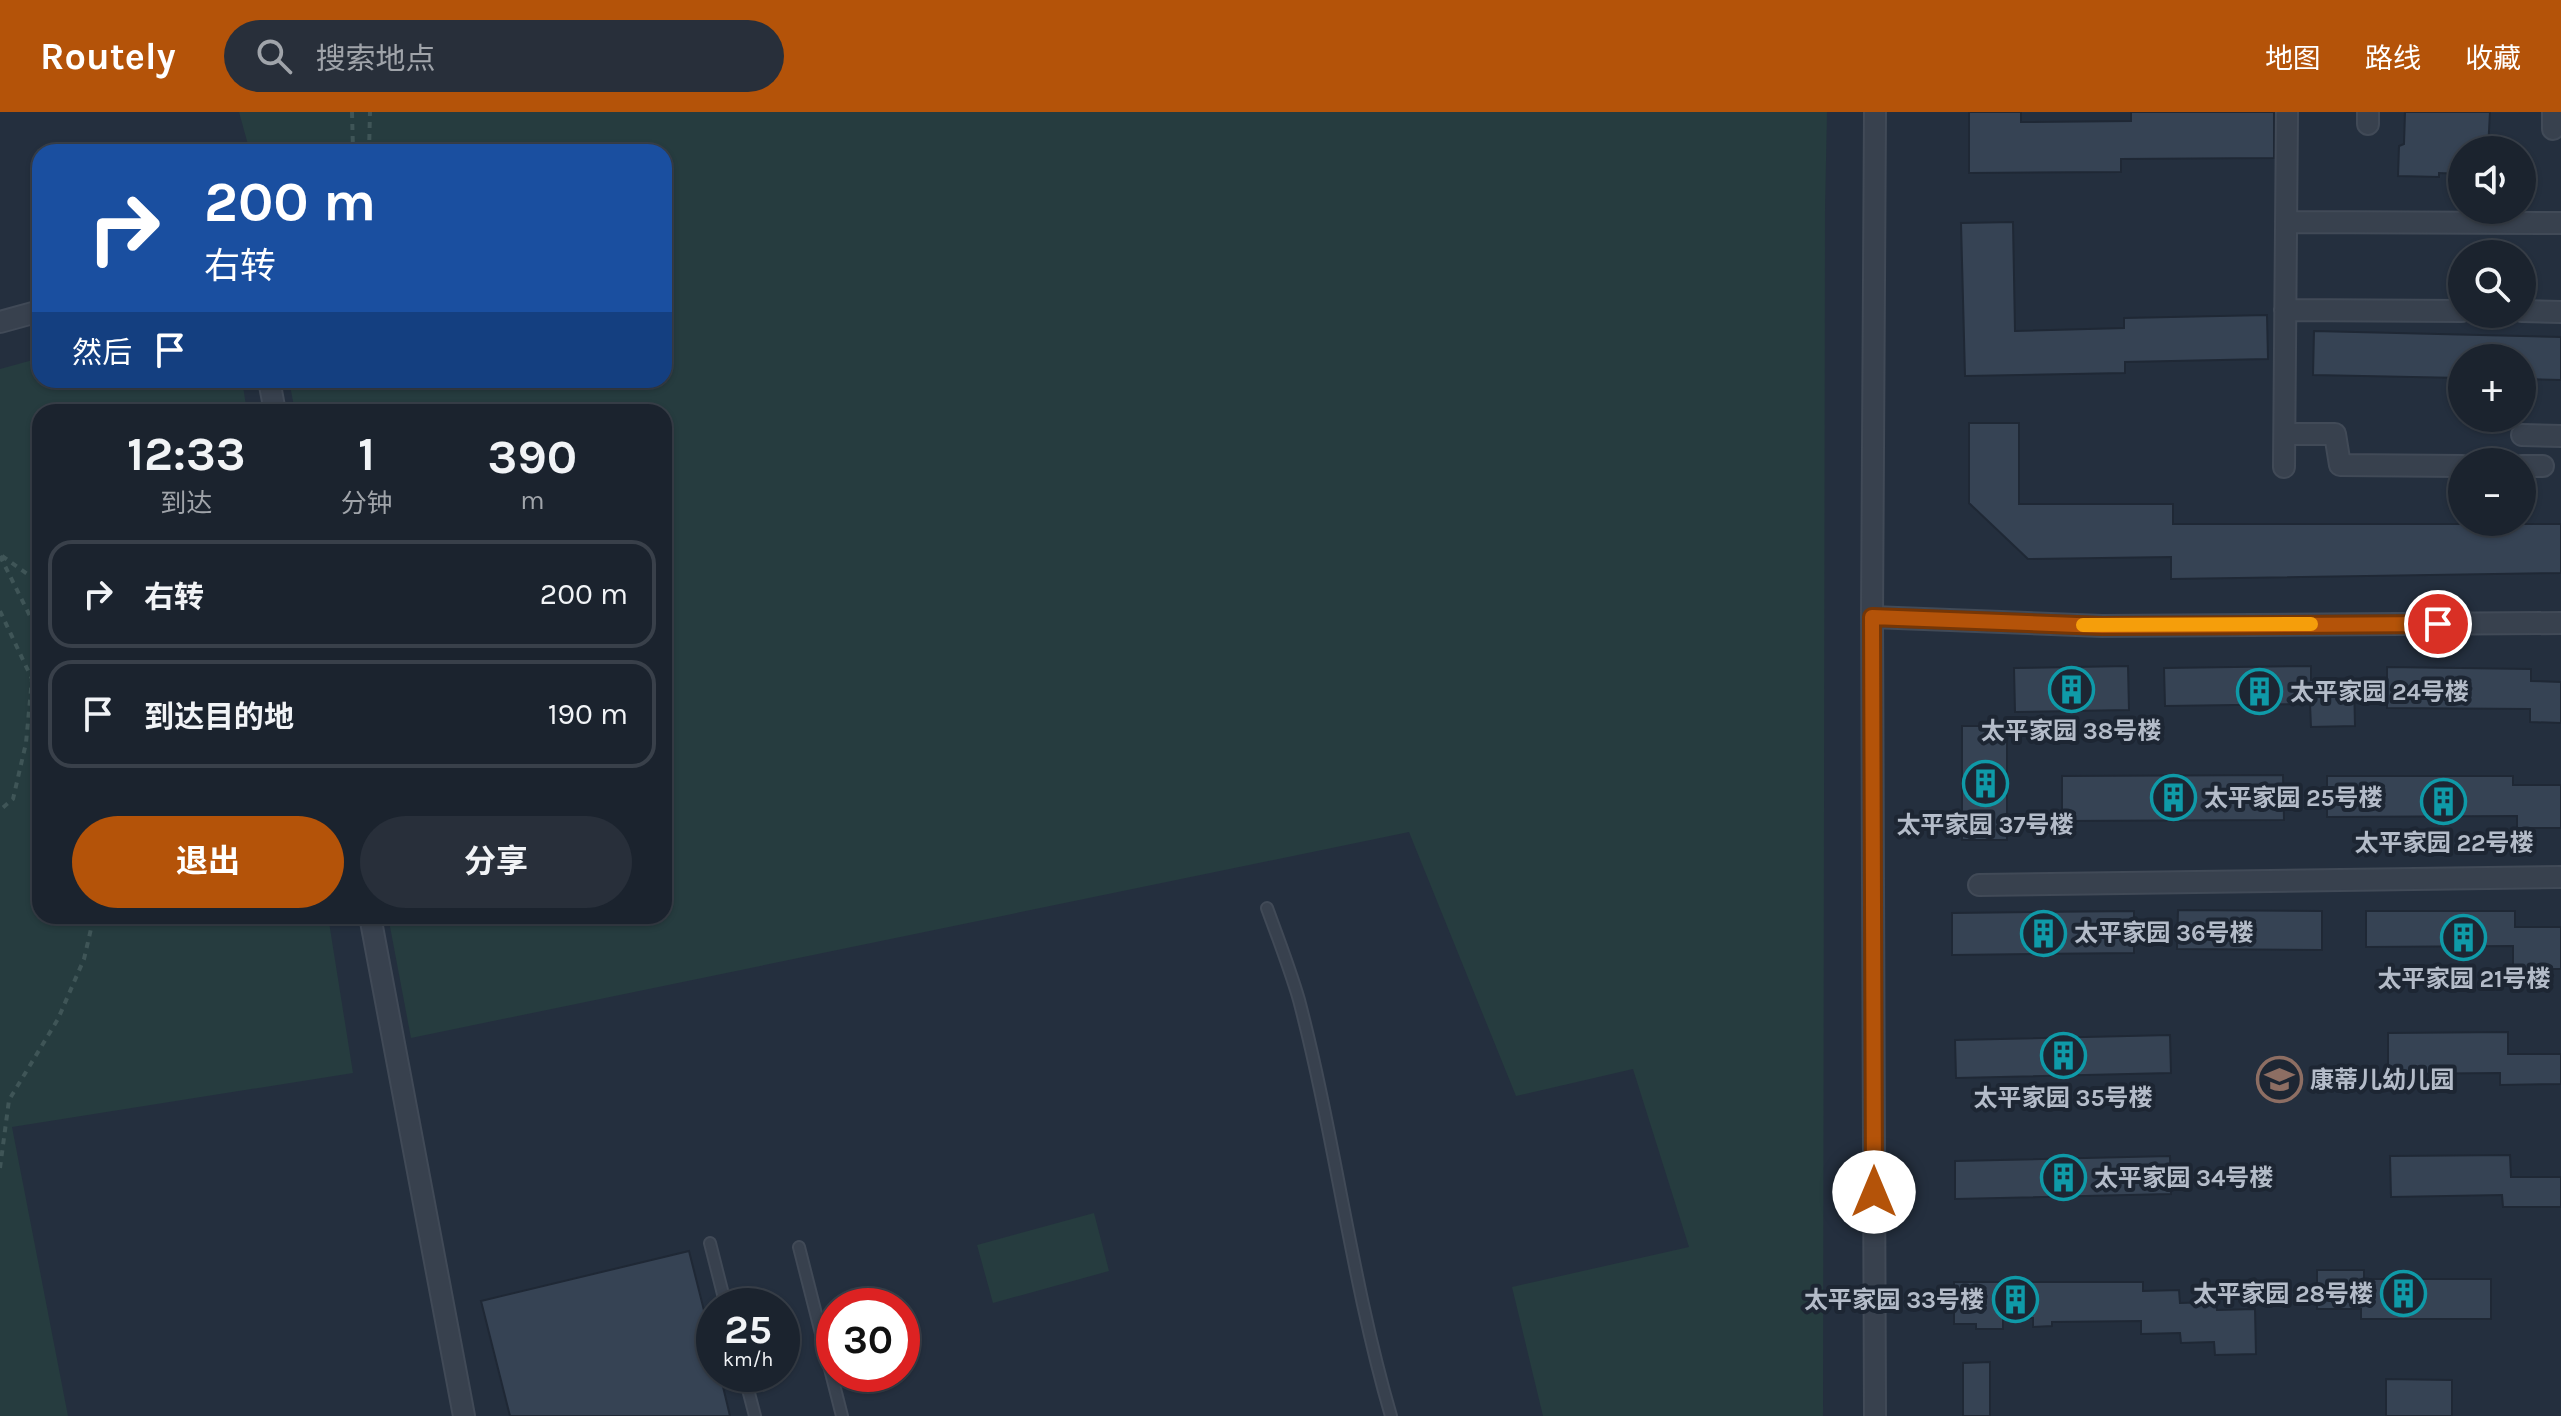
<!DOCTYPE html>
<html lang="zh">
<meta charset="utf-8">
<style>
body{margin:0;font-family:Karla,"Noto Sans SC",sans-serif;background:#282f3a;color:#f1f3f6;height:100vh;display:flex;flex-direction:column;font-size:30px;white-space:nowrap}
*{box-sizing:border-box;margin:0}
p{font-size:26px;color:#a0a4aa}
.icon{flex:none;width:44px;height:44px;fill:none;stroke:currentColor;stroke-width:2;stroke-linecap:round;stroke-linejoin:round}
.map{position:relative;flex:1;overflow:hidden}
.panel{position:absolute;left:32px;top:292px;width:640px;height:520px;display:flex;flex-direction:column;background:#1b232e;border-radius:24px;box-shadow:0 2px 6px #0004,0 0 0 2px #39404a}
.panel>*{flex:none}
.hud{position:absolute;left:32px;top:32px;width:640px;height:244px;border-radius:24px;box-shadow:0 2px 6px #0004,0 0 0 2px #39404a;background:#1a4fa0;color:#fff;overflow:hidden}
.fabs{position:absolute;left:2448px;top:24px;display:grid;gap:16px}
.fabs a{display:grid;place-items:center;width:88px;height:88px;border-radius:50%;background:#1b232e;box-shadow:0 2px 6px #0004,0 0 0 2px #39404a;font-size:40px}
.speed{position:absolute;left:696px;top:1176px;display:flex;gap:16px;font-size:40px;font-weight:700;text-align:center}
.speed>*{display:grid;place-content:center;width:104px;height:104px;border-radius:50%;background:#1b232e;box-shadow:0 2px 6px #0004,0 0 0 2px #39404a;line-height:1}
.speed small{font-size:20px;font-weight:400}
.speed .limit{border:12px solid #d22;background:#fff;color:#111}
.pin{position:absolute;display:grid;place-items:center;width:68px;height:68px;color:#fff;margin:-34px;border:4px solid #fff;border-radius:50%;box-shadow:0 2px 8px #0007}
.me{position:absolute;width:88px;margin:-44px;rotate:0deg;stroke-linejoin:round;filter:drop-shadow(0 0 6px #0008)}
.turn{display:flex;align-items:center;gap:28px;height:168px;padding:0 40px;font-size:36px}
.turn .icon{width:104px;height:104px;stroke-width:2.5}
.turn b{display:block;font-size:56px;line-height:68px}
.then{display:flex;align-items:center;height:76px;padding:0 40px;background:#0003;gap:16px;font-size:30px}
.eta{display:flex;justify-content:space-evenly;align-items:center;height:136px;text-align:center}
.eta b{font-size:48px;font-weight:700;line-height:56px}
.button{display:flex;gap:16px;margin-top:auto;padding:16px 40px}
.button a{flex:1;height:92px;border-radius:48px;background:#b45309;color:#fff;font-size:32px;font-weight:700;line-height:92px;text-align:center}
.button a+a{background:#282f3a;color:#f1f3f6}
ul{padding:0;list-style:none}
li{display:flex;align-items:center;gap:24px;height:108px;margin:0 16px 12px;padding:0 24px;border:4px solid #39404a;border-radius:24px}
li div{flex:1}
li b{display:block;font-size:30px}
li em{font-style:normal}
header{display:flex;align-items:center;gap:48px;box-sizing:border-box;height:112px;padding:0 40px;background:#b45309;color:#fff}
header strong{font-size:38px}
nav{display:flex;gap:44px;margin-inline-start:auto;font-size:28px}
.search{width:560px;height:72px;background:#282f3a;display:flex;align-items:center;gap:20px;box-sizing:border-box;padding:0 28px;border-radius:44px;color:#a0a4aa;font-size:30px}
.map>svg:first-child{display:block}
</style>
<header>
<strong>Routely</strong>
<div class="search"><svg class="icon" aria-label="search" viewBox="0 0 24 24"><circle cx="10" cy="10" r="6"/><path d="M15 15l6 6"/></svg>搜索地点</div>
<nav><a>地图</a><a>路线</a><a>收藏</a></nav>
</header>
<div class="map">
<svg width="2561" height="1304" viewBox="0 0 2561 1304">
<rect width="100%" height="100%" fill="#242f3e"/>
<path fill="#263c3f" d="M239,0H1827L1825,97L1823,1304H1543L1512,1175L1689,1135L1633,957L1516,984L1409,720L411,926L388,804H664V300H295L289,268H664V40H250Z
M40,246V268H242L247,300H40V804H328L353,961L12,1015L68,1304H0V257Z
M1094,1101L1109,1159L993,1191L977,1133Z"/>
<path fill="#364354" stroke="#1f2835" stroke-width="2" d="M1969,0H2021V10L2131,9V0H2274V46L2121,47V60L1969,61Z
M2405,0H2490L2488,38H2462V62L2439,61V65L2398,64L2399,34L2404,32Z
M2013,110L2015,219L2124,216V206L2267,203L2268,247L2125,250V261L1965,264L1961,111Z
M2314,219L2561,225V268L2522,267V246H2462V266L2313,263Z
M1969,311H2019V392H2173V412H2561V461L2171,467V445L2028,447L1969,391Z
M2128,554L2129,598L2015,600L2014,556Z
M2311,554V568L2354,567L2355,614L2311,615L2310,592L2165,594L2164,556Z
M2387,555L2531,557V569L2561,570V611L2530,610V597L2387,596Z
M1962,614H2007V728H1962Z
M2283,663L2284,708L2062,709V664Z
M2327,664H2513V673H2561V716H2517V704L2327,705Z
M2178,798L2322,799V838L2177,837Z
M2134,799V841L1952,843V801Z
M2366,799H2515V815H2561V857H2513V834L2366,835Z
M2508,920V942H2561V972L2500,973V961L2388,962V921Z
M2170,923L2171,961L1956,966L1955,928Z
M2510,1043L2511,1065H2561V1095H2503L2502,1083L2391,1085L2390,1044Z
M2170,1044L2171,1082L1955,1087V1049Z
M689,1139L714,1238V1262H720L730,1304H510L481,1189Z
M2317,1158H2364V1167H2491V1207H2361V1197H2317Z
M1954,1170H2143V1179L2179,1178L2180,1191L2216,1190L2217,1198L2255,1197L2256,1242L2215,1243L2214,1230L2181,1231L2180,1221L2141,1222V1209L2052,1210V1214L2033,1215V1206H2003V1217H1976V1212H1954Z
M1990,1250V1304H1963V1251Z
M2386,1267L2452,1268V1304H2386Z"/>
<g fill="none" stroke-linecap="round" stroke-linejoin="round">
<defs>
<path id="lane" d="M1267,796C1278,826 1290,857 1299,888C1335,1025 1351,1167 1391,1304
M710,1131L726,1194
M799,1135L842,1304
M744,1262L755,1304"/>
<path id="street" d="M2368,0V12
M2553,17V0
M2286,110L2561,111
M2285,198L2462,199
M2522,199L2561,200
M0,210L40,199
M269,268L275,300
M2285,322H2335L2340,353L2462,354
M2522,323L2561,324
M2522,354H2543
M2284,355L2287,0
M1872,505L2102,514L2561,511
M1979,773L2561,765
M370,804L464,1304
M1875,1304L1872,505L1875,0"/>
</defs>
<use href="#lane" stroke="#414a57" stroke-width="14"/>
<use href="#street" stroke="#414a57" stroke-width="24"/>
<path stroke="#3f5557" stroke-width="4" stroke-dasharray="6 6" stroke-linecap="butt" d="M352,0L353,38
M369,40L370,0
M0,444L40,524
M2,444L40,471
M0,499L32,567L26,631L13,687L0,698
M0,1056L9,988L58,907L84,847L94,804"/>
<use href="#lane" stroke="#38414e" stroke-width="10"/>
<use href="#street" stroke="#38414e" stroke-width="20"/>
</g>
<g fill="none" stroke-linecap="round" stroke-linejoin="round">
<defs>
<path id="route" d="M1874,1080L1872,505L2102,514L2438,512"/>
</defs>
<use href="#route" stroke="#753606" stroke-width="20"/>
<use href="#route" stroke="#b45309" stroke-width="14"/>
<path stroke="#f59e0b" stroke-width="14" d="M2083,513L2311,512"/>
</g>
<defs>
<symbol id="building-ring" viewBox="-11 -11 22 22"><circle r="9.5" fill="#1d2633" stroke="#0f9aa8" stroke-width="1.5"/><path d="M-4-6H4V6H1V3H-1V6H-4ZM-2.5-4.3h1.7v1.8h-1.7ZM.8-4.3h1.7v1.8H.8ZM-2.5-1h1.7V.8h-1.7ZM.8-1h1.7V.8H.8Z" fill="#0f9aa8"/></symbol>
<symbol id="school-ring" viewBox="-11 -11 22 22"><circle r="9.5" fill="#1d2633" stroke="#8d6e63" stroke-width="1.5"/><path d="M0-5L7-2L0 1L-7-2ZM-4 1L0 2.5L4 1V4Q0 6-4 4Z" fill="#8d6e63"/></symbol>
</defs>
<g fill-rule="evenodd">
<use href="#building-ring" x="2046" y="552" width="51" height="51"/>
<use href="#building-ring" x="2234" y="554" width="51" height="51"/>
<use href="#building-ring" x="1960" y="646" width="51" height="51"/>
<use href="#building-ring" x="2148" y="660" width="51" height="51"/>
<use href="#building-ring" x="2418" y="664" width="51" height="51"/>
<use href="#building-ring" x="2018" y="796" width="51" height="51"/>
<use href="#building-ring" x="2438" y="800" width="51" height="51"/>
<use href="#building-ring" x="2038" y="918" width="51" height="51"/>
<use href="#school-ring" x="2254" y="942" width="51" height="51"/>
<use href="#building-ring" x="2038" y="1040" width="51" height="51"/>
<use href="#building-ring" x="2378" y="1156" width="51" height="51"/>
<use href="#building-ring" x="1990" y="1162" width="51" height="51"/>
</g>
<g text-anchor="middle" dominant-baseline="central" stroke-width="8" stroke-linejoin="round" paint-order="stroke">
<g font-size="24" font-weight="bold" fill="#b4bcc9" stroke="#1d2633" text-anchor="start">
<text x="2290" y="580">太平家园 24号楼</text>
<text x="2071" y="619" text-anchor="middle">太平家园 38号楼</text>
<text x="2204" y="686">太平家园 25号楼</text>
<text x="1985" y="713" text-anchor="middle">太平家园 37号楼</text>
<text x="2444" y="731" text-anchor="middle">太平家园 22号楼</text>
<text x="2074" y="821">太平家园 36号楼</text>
<text x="2464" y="867" text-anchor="middle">太平家园 21号楼</text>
<text x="2310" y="968">康蒂儿幼儿园</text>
<text x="2063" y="986" text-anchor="middle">太平家园 35号楼</text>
<text x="2094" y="1066">太平家园 34号楼</text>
<text x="2373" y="1182" text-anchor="end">太平家园 28号楼</text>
<text x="1984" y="1188" text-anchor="end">太平家园 33号楼</text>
</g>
</g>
</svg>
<div class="fabs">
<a><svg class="icon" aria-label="sound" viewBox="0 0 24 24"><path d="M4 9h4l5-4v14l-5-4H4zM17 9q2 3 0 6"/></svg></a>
<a><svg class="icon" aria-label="search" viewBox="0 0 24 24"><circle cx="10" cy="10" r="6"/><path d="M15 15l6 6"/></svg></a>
<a>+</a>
<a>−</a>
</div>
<div class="speed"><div>25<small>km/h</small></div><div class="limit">30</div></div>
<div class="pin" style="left:2438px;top:512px;background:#d93025"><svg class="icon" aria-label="arrive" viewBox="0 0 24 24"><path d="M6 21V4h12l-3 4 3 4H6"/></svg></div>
<svg class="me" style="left:1874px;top:1080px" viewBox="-20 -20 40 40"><circle r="19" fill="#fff"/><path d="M0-13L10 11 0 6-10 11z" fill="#b45309"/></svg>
<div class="hud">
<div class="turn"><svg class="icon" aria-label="right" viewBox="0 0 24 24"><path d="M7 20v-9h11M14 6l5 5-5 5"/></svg><div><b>200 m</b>右转</div></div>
<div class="then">然后<svg class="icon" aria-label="arrive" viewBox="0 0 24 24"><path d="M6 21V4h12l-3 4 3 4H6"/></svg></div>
</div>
<section class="panel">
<div class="eta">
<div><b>12:33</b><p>到达</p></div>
<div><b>1</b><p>分钟</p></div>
<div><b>390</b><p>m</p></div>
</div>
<ul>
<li><svg class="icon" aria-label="right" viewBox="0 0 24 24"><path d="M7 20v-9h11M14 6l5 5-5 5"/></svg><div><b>右转</b></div><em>200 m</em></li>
<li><svg class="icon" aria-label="arrive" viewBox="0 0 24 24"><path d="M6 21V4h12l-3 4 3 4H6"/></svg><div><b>到达目的地</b></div><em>190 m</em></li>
</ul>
<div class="button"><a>退出</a><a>分享</a></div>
</section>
</div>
